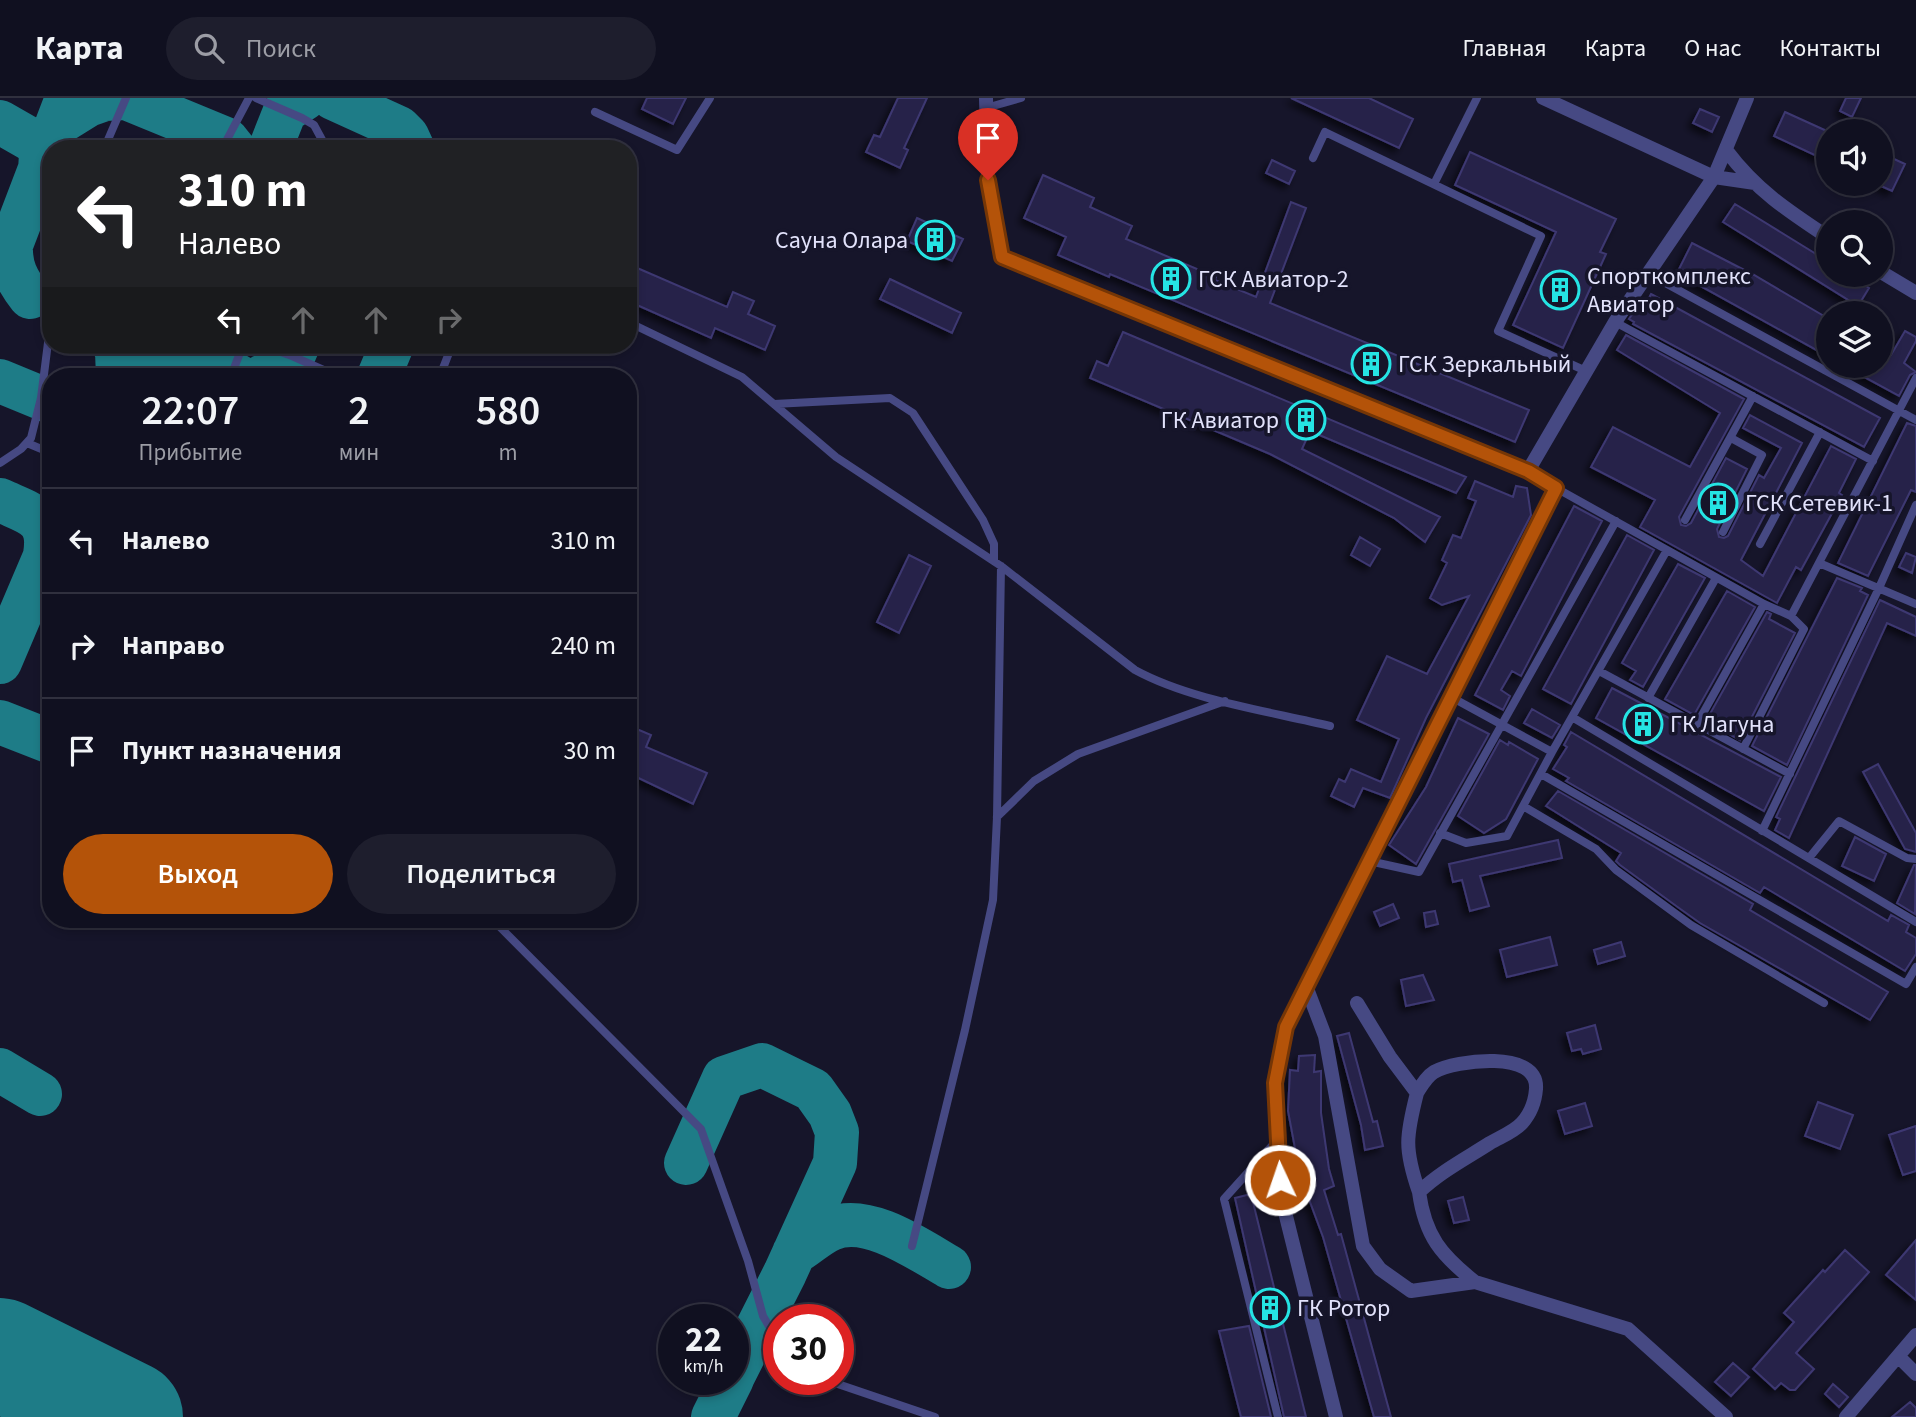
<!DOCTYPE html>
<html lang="ru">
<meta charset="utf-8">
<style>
body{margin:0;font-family:"Source Sans 3",sans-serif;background:#1e1e2d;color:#f1f3f6;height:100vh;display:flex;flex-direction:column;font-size:26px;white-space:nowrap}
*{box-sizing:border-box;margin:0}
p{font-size:23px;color:#9c9da5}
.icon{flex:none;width:38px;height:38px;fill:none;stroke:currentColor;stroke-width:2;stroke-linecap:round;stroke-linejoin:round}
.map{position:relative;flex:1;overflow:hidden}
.panel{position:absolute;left:42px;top:270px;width:595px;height:560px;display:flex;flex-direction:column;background:#101020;border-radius:28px;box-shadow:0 4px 10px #0003,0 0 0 2px #30303e}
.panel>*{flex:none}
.top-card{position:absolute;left:42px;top:42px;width:595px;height:214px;border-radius:28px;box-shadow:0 4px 10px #0003,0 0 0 2px #30303e;background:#202124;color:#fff;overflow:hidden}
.fabs{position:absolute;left:1816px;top:21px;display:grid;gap:14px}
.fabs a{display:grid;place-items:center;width:77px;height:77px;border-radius:50%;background:#101020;box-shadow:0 4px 10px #0003,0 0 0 2px #30303e;font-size:35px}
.speed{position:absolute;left:658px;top:1206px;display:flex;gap:14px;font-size:35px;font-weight:700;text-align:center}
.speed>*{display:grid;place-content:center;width:91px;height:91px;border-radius:50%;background:#101020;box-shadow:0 4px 10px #0003,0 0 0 2px #30303e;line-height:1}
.speed small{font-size:18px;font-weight:400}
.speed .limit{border:10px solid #d22;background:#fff;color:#111}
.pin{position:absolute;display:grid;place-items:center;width:60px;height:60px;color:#fff;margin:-72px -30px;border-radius:50% 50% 50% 0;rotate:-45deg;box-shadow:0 0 7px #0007}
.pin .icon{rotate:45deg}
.me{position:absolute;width:77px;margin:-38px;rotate:357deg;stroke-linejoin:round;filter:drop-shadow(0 0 5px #0008)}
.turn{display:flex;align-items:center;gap:24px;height:147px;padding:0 21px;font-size:32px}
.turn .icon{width:91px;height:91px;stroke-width:2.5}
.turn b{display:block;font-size:49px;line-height:60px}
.lanes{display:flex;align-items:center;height:66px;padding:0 21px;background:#0003;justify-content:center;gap:35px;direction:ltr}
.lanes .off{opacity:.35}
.eta{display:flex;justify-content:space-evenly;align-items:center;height:119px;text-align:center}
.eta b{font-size:42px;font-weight:600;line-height:49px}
.primary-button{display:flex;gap:14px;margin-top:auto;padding:14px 21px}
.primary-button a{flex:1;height:80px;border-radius:42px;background:#b45309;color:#fff;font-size:28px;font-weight:600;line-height:80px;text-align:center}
.primary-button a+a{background:#1e1e2d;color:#f1f3f6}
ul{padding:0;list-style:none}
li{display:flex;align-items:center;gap:21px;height:105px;padding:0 21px;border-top:2px solid #30303e}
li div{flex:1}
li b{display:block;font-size:26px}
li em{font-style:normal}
header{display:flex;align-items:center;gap:42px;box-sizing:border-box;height:98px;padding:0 35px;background:#101020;border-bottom:2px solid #30303e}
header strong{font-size:33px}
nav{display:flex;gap:38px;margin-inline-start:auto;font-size:24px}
.search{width:490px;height:63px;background:#1e1e2d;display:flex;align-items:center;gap:18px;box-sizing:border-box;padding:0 24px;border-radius:38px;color:#9c9da5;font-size:26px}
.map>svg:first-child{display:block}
</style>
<header>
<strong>Карта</strong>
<div class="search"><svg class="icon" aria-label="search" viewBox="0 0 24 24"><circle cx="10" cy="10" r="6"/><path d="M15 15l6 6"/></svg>Поиск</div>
<nav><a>Главная</a><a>Карта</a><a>О нас</a><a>Контакты</a></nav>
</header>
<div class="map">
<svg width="1916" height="1319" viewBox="0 0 1916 1319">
<defs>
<filter id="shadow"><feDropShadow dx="-4.5" dy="4.5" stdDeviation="3.5" flood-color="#0009"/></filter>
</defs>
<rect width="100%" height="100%" fill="#16152a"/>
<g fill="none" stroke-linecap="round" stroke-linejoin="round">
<path stroke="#1e7c87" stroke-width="44" d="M333,0L399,30L407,38L413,51
M0,24L35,44L41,56L40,73
M59,25L88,7L105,1L126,0L226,41L234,51
M270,51L285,13L305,0
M30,199C17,182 10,169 11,147L67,0
M114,247L117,254L118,278
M146,278C180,254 203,262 238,278
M263,278C281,276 292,263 298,247
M379,278L392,247
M0,283L51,304
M0,402C30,416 51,418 45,457
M0,564L51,444
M0,624L51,644
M0,972L40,996
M686,1065L724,980L762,967L813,992L830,1016L837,1034L835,1065L785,1175L733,1278
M794,1155C807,1148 817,1137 831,1131C867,1115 918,1151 949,1169
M713,1319L732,1281"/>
<path stroke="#1e7c87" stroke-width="112" d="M0,1256L127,1319"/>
</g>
<path fill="#272349" stroke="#3e3872" stroke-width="2" filter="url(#shadow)" d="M647,0H686L673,26L642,11Z
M898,0H927L904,50L908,52L900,70L866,54L874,37L880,39Z
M1291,0H1369L1413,21L1399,50Z
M1846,0H1861L1852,19L1840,13Z
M1700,11L1719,19L1712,34L1693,25Z
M1785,14L1829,34V50L1823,61L1774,38Z
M1470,54L1616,121L1600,154L1606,156L1563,250L1513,227L1556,134L1455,87Z
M1881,55L1905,66L1892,93L1881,88Z
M1272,62L1295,73L1289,86L1266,75Z
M1043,77L1094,100L1090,109L1132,128L1126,141L1216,179L1215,182L1256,199L1291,104L1306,110L1270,205L1529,312L1515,344L1110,176L1109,179L1058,157L1066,139L1024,120Z
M1735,106L1829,164V177H1849L1869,190L1858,208L1723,124Z
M917,120L963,141L952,163L907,143Z
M1692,145L1754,177L1829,221V259L1677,175Z
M628,166L727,209L733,194L754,203L748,216L775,228L765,252L715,230L711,240L628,203Z
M890,181L961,215L952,235L880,201Z
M1651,196L1880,320L1864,349L1633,226L1634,224L1629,221L1639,206L1644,209Z
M1905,233L1916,239V243L1904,265L1916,274L1910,277L1899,298L1844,268H1881V252L1891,257Z
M1123,234L1466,379L1456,395L1310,333L1302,351L1440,419L1425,444L1394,420L1270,356L1090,280L1097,263L1108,268Z
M1626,237L1744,301L1679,419L1681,427L1686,428L1691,425L1726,360L1747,371L1717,431L1719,439L1724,440L1728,438L1759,377L1764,380L1781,350L1743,330L1750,317L1802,345L1741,462L1763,478L1831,348L1856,361L1839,395L1842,397L1801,472L1796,469L1777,505L1640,429L1655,402L1591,369L1613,329L1690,369L1720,315L1617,252Z
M1907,325L1916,328V394L1911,392L1868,478L1838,465Z
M1475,383L1513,399L1516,388L1527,390L1531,417L1426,620L1390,700L1363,690L1354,709L1331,698L1339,681L1345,684L1351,671L1381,684L1399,641L1357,622L1387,558L1427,576L1469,498L1442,507L1430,500L1447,465L1442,462L1453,437L1461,440L1476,403L1468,400Z
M1574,408L1602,423L1521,578L1512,573L1501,592L1510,598L1503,612L1475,597Z
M1627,437L1654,452L1571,606L1543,591Z
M1360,439L1380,451L1370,468L1351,457Z
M1906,455L1916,459L1912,475L1899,469Z
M909,457L931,468L899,535L877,524Z
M1678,466L1705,480L1643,589L1630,582L1636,573L1622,565Z
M1837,480L1862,490L1860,493L1868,497L1787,667L1752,648Z
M1727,493L1755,509L1694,617L1665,601Z
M1880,502L1916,519V538L1887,525L1789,740L1775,732L1780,721L1776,719Z
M1767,514L1771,516L1769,521L1795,535L1740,642L1706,623Z
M1612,590L1781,679L1764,713L1596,620Z
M1532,611L1560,627L1552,640L1524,625Z
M1458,620L1489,636L1416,766L1389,747L1426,689Z
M632,629L651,637L646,649L707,675L693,706L628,675V638Z
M1571,634L1888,823L1891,817L1909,827L1906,834L1916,840V856L1905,873L1764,789L1760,795L1566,683L1569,680L1553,671L1567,649L1564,647Z
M1500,642L1508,647L1509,644L1538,661L1506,721L1484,735L1458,718Z
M1878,666L1916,735V754L1905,751L1863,674Z
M1558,693L1753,806L1750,812L1888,894L1870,922L1700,825L1679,810L1620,767L1616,763L1621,755L1546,708Z
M1855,739L1886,756L1874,783L1842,768Z
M1558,742L1562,760L1480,778L1489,808L1470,813L1462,782L1453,784L1449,766Z
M1914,767H1916L1915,816L1897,805Z
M1393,806L1399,820L1380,828L1374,814Z
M1435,813L1438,826L1426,829L1424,815Z
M1550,839L1557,867L1507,879L1500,852Z
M1621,844L1625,858L1598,866L1594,852Z
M1423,877L1434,902L1406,908L1401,882Z
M1595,927L1601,951L1583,956L1581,951L1572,953L1567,935Z
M1349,935L1373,1024L1377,1023L1383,1048L1365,1052L1361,1027L1337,938Z
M1315,957L1314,974L1321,973V1015L1329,1071L1334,1088L1324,1092L1338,1137L1341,1136L1391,1319H1374L1323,1139L1300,1077L1288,1013L1290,972L1298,973L1299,958Z
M1818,1004L1853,1017L1840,1051L1805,1038Z
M1585,1005L1592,1028L1565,1036L1558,1013Z
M1916,1028V1073L1903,1077L1889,1037Z
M1251,1096L1306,1319H1284L1235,1100Z
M1463,1099L1469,1122L1454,1125L1448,1103Z
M1916,1142V1202L1886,1177Z
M1845,1152L1869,1174L1796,1255L1814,1271L1795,1292H1790L1781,1285L1775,1291L1753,1271L1794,1224L1784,1215L1823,1172L1825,1174Z
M1249,1228L1271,1319H1241L1219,1233Z
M1733,1265L1749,1279L1731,1298L1715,1284Z
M1833,1286L1848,1299L1839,1309L1825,1296Z
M1910,1304L1916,1310V1319H1892Z"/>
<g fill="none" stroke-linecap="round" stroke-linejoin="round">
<path stroke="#464983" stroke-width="8" d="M256,0L302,20L314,27L327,51
M986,10L1021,0
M595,14L677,52L710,0
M104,51L126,0
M222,51L249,0
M1313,60L1325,34L1541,138L1498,233L1586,273
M1434,86L1477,0
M1647,175L1916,322
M628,224L742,279L836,359L1001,468L1135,572C1190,602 1268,613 1330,628
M1615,224L1873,363
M261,247L292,258L337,278
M231,278L243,247
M440,278L452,247
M774,306L890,300L913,315L983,422L994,446V463
M27,345L51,355
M0,365L21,351L31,340L41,300L51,221
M1556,390L1764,506L1791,518L1916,280
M1685,422L1753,298
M1723,434L1762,357L1731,340
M1760,446L1820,334
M1819,465L1916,506
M1599,573L1790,676
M1451,599L1552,654L1667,452
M1648,600L1716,480
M1572,619L1916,824
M1697,626L1764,506
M1743,651L1804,531L1791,518
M1541,676L1906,886L1916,869
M1523,708L1596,751L1616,772L1691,827L1824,905
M997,719L1034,683L1078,656L1225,603
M1762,733L1879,490L1916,407
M1440,735L1466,745L1507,738L1552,654
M1809,760L1839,723L1907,760L1916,761
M1369,763L1419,774L1616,423
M492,821L701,1031L748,1163L763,1218L779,1245
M912,1148L965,932L993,802L997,719L1001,468
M823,1281L935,1319
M1278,1319L1224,1101L1278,1041"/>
<path stroke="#464983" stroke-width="14" d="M986,0L988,82L1002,159L1528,373L1556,390L1286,929L1275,985L1282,1102L1336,1319
M1543,0L1714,79L1755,85
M1726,52C1756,92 1788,113 1829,140
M1881,174L1916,195
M1528,373L1615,224L1714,79L1747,0
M1306,888L1325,938L1363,1148L1380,1171L1411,1193L1475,1184
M1357,905L1390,959L1417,995C1422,987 1426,979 1434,974C1456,962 1539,951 1536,991C1535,1004 1531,1015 1522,1025C1514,1034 1500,1039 1490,1045C1465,1061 1440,1074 1419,1094C1425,1138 1441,1157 1475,1184L1628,1231L1726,1319
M1417,995C1406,1038 1404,1051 1419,1094
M1899,1259L1916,1276
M1846,1319L1916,1237"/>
</g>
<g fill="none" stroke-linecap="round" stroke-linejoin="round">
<defs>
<path id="route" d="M988,82L1002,159L1528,373L1556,390L1286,929L1275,985L1280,1082"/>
</defs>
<use href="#route" stroke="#753606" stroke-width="18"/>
<use href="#route" stroke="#b45309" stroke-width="12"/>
</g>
<defs>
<symbol id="building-ring" viewBox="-11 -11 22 22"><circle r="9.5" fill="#16152a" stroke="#25e4e4" stroke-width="1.5"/><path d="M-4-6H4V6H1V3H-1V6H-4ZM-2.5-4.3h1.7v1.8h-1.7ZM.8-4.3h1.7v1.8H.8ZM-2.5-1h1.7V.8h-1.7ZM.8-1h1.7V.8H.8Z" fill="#25e4e4"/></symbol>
</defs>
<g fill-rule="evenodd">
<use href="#building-ring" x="913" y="120" width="44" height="44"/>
<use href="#building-ring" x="1149" y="159" width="44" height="44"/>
<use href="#building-ring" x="1538" y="170" width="44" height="44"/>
<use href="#building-ring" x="1349" y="244" width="44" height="44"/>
<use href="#building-ring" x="1284" y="300" width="44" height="44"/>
<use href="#building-ring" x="1696" y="383" width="44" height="44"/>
<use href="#building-ring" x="1621" y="604" width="44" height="44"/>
<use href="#building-ring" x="1248" y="1188" width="44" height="44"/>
</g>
<g text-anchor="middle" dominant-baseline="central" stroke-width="7" stroke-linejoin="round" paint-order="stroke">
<g font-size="24" fill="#e2e2fb" stroke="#16152a" text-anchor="start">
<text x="908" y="142" text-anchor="end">Сауна Олара</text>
<text x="1587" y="178">Спорткомплекс<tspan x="1587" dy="28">Авиатор</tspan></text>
<text x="1198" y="181">ГСК Авиатор-2</text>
<text x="1398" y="266">ГСК Зеркальный</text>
<text x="1279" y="322" text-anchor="end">ГК Авиатор</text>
<text x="1745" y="405">ГСК Сетевик-1</text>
<text x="1670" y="626">ГК Лагуна</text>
<text x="1297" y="1210">ГК Ротор</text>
</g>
</g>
</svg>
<div class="fabs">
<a><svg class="icon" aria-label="sound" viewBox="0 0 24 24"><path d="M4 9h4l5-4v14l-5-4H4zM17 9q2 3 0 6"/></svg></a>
<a><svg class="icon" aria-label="search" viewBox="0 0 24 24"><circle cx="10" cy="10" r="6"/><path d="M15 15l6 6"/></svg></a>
<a><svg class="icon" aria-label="layers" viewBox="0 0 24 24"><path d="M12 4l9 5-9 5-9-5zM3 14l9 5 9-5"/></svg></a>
</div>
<div class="speed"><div>22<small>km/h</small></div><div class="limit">30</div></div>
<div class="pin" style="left:988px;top:82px;background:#d93025"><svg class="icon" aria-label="arrive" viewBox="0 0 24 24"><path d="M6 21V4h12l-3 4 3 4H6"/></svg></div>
<svg class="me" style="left:1280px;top:1082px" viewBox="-20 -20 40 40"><circle r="17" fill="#b45309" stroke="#fff" stroke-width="3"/><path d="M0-11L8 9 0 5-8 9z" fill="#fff"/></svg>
<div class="top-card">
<div class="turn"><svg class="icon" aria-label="left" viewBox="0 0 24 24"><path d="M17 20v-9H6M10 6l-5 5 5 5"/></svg><div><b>310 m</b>Налево</div></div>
<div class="lanes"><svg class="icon" aria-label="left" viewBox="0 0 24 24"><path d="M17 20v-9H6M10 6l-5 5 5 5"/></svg><svg class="icon off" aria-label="ahead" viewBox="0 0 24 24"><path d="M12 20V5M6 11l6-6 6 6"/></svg><svg class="icon off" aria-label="ahead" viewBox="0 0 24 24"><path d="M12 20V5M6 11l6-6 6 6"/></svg><svg class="icon off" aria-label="right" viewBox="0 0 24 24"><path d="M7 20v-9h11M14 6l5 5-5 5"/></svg></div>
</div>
<section class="panel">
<div class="eta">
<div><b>22:07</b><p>Прибытие</p></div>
<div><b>2</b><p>мин</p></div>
<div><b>580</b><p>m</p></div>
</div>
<ul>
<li><svg class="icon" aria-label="left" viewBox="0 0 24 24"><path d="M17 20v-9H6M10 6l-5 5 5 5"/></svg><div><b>Налево</b></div><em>310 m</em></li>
<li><svg class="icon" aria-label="right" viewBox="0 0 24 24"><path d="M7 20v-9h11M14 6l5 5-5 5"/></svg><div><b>Направо</b></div><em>240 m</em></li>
<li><svg class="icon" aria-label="arrive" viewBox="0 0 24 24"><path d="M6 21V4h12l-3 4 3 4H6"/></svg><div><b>Пункт назначения</b></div><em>30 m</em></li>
</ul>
<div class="primary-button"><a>Выход</a><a>Поделиться</a></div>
</section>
</div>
